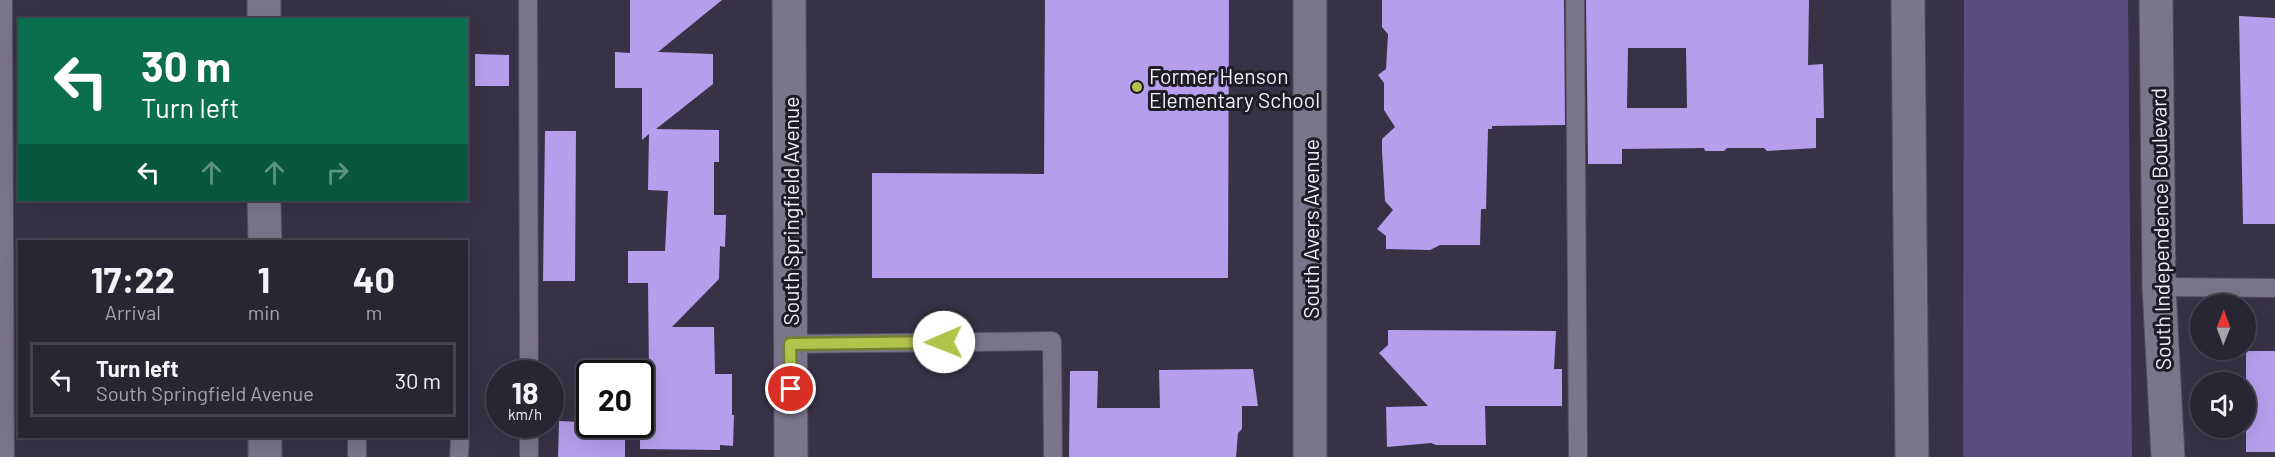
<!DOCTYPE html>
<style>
body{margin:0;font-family:Barlow,sans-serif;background:#312e3c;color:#f1f3f6;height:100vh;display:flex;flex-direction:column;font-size:22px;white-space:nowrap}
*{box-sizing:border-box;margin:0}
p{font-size:20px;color:#a5a5ac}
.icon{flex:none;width:33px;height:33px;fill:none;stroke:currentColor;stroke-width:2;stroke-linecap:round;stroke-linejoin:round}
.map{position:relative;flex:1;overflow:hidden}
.side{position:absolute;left:18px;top:240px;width:450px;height:198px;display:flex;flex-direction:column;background:#292634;border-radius:0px;box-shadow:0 6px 24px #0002,0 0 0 2px #45434f}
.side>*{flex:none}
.guide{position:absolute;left:18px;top:18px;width:450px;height:183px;border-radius:0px;box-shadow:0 6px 24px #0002,0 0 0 2px #45434f;background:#0b6e4f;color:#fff;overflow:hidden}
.needle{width:39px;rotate:1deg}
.tools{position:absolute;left:2190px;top:294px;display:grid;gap:12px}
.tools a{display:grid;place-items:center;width:66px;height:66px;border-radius:50%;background:#292634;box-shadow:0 6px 24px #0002,0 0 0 2px #45434f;font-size:30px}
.speed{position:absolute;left:486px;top:360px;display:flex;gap:12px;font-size:30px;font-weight:700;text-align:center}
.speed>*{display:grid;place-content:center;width:78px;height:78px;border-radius:50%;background:#292634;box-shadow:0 6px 24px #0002,0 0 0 2px #45434f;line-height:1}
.speed small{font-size:15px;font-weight:400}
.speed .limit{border:3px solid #111;border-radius:9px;background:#fff;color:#111}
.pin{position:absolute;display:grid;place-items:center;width:51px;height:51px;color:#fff;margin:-26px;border:3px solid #fff;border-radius:50%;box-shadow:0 2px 6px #0007}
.me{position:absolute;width:66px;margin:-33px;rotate:269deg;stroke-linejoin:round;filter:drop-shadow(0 0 4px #0008)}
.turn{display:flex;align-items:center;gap:21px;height:126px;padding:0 24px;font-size:27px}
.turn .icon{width:78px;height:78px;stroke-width:2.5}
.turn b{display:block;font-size:42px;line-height:51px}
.lanes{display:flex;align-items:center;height:57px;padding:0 24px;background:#0003;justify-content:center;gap:30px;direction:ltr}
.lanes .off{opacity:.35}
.eta{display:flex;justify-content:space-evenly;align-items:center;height:102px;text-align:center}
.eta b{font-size:36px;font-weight:700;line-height:42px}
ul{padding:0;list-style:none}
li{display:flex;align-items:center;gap:18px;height:75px;margin:0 12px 9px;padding:0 12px;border:3px solid #45434f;border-radius:0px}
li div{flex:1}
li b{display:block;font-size:22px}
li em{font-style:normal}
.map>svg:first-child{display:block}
</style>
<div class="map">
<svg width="2275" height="457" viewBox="0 0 2275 457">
<rect width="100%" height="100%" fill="#373246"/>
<path fill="#5c4d80" d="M1964,0H2128L2132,457H1963Z"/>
<path fill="#b59fed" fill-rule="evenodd" d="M630,0H722L658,52L713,54V84L656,129L719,130V162H714V215H726L725,247L720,246L719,279L672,327H714L715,374H732V415H734L733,446L720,445V450L640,449V374H649L648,283H628V251H665L668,191L648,190L649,134L642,140V88H615V52L630,53Z
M1045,0H1229L1228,278H872V173L1044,174Z
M1382,0H1564L1565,125L1492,126V129H1488L1486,209H1481L1480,245H1440L1430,250L1386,249V236L1377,229L1393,210L1385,201L1382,151V139L1395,127L1384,110V83L1378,75L1386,69L1388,34L1382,27Z
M1586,0H1809L1808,65L1823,64L1824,118H1816V148L1767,151L1764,148H1727L1724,151H1705L1704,148L1622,149V164H1588ZM1628,48H1686L1687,108H1627Z
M2239,16L2275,18V224H2243Z
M475,54L509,55V86H475Z
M545,131H576L575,281H543Z
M1388,330L1556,331L1554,369H1562V406H1485L1486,445H1436L1431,443L1387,447L1386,407L1428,406L1379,353L1388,345Z
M2246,351H2275V452H2246Z
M1253,369L1258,406H1242V429L1238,433L1236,457H1069L1070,371H1098L1097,408H1160L1159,370Z
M559,421L625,424V457H558Z"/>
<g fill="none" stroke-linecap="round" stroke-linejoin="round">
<defs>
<path id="service" d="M3,0L5,457
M528,0L529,374
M1575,0L1578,457
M2159,287L2275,288
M790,344L1052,341L1053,457
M529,424V457
M357,457V436
M459,457L460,436"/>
<path id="minor" d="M264,0V20
M789,0L791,457
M264,200L265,242
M265,436V457
M1310,457V0"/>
<path id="tertiary" d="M1908,0L1912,457
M2156,0L2159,287L2168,457"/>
</defs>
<use href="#service" stroke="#524d5e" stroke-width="20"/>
<use href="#minor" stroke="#524d5e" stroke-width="35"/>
<use href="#tertiary" stroke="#524d5e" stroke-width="35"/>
<use href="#service" stroke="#7b758c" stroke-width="18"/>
<use href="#minor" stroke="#7b758c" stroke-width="33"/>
<use href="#tertiary" stroke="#7b758c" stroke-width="33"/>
</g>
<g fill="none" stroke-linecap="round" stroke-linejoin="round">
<defs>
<path id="route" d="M791,389L790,344L944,342"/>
</defs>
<use href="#route" stroke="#747f31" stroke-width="15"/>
<use href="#route" stroke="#b2c34c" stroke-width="10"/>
</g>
<circle fill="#b2c34c" stroke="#1e1c25" stroke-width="2" cx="1137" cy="87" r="6"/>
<g text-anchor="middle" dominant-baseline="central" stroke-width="6" stroke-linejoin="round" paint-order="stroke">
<g font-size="21" fill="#f2effc" stroke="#1e1c25" text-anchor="start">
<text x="1149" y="75">Former Henson<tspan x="1149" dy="24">Elementary School</tspan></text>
</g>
<g font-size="21" fill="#f2effc" stroke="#1e1c25">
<text transform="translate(790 211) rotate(-90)">South Springfield Avenue</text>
<text transform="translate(1310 229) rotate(-90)">South Avers Avenue</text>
<text transform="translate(2160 229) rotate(-91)">South Independence Boulevard</text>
</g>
</g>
</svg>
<div class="tools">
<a><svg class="needle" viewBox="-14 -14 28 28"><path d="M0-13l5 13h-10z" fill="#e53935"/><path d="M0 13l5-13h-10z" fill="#a5a5ac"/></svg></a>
<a><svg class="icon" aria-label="sound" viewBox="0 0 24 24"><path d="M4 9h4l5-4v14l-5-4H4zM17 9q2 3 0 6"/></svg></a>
</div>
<div class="speed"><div>18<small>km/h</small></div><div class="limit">20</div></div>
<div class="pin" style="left:791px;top:389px;background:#d93025"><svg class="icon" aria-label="arrive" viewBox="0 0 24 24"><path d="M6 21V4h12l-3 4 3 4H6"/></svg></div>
<svg class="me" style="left:944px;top:342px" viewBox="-20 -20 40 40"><circle r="19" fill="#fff"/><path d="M0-13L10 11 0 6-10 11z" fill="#b2c34c"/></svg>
<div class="guide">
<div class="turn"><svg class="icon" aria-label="left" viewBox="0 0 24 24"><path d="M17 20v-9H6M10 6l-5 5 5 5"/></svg><div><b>30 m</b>Turn left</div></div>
<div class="lanes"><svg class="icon" aria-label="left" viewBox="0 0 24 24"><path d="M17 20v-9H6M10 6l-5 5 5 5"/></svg><svg class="icon off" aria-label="ahead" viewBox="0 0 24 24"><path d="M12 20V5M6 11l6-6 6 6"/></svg><svg class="icon off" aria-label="ahead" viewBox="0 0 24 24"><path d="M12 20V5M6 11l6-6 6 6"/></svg><svg class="icon off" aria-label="right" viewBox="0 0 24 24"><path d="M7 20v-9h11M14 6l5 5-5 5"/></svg></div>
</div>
<section class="side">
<div class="eta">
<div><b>17:22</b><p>Arrival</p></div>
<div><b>1</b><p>min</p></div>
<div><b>40</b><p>m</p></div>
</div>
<ul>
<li><svg class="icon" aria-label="left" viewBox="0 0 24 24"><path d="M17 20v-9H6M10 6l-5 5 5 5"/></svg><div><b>Turn left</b><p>South Springfield Avenue</p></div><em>30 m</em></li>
</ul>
</section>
</div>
